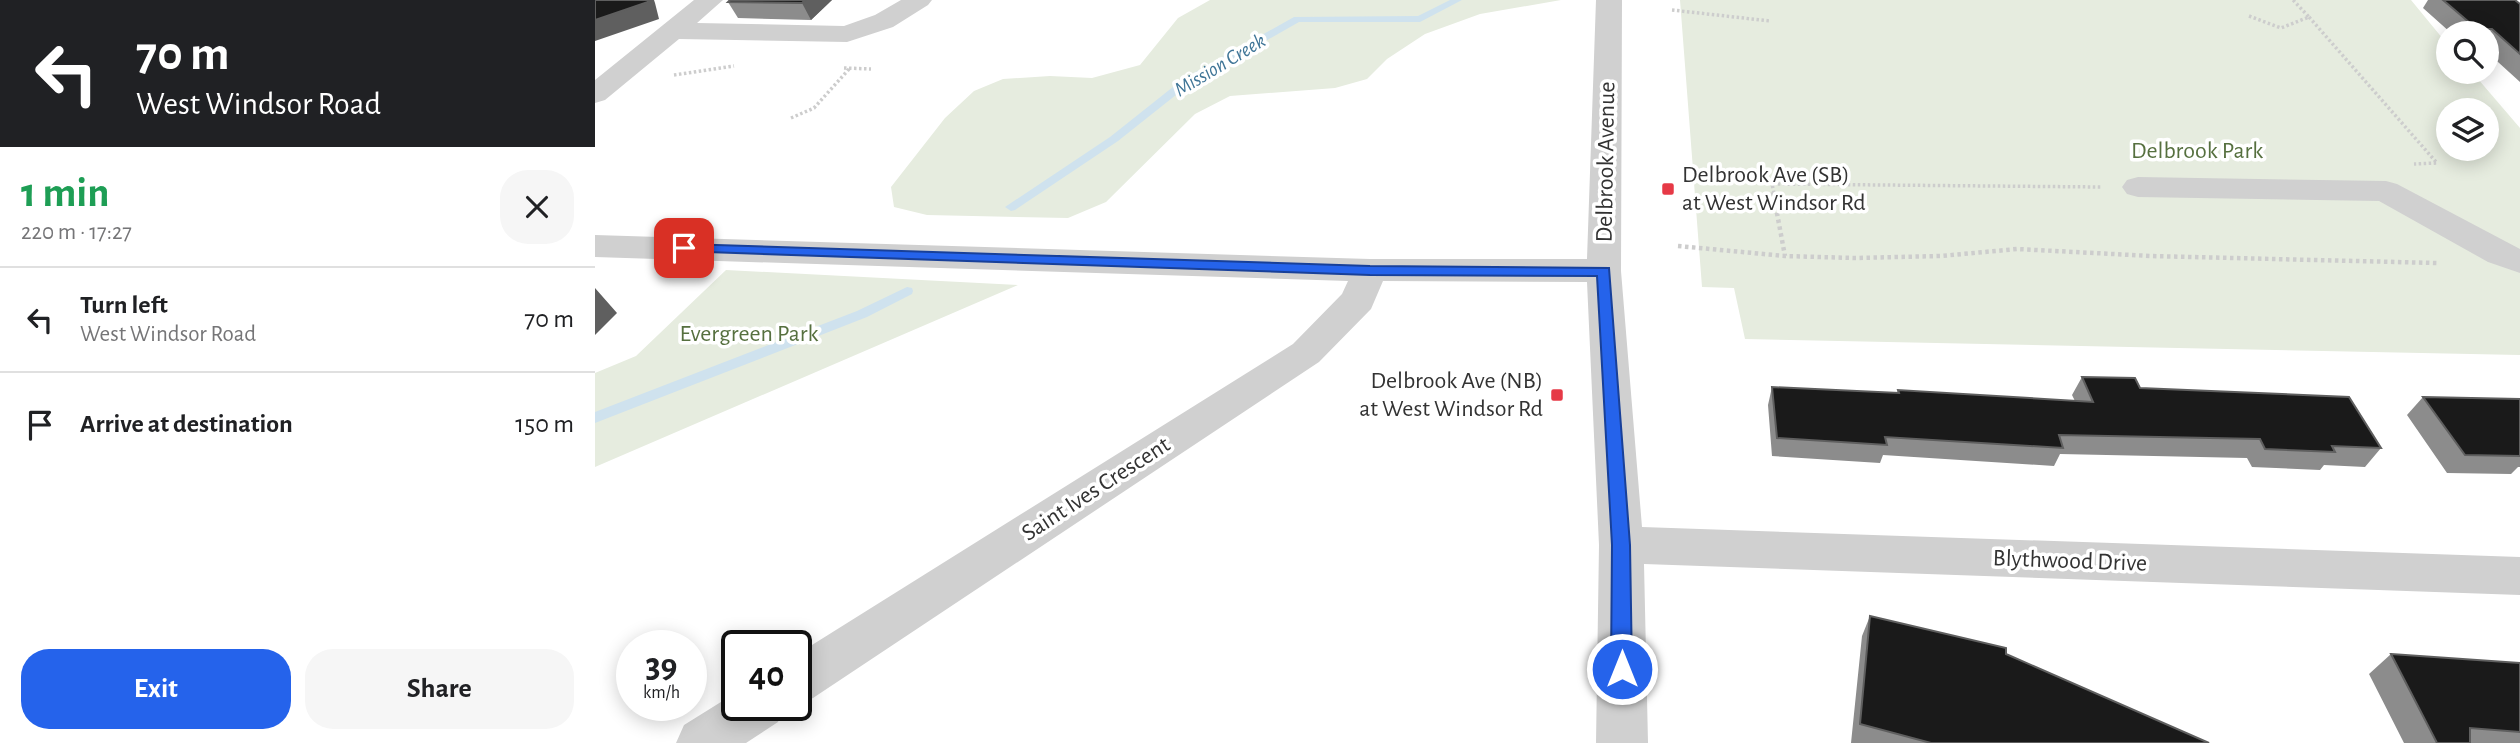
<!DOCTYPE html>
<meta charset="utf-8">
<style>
body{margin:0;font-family:"Alegreya Sans",sans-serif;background:#f6f6f6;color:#202124;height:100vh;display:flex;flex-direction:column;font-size:26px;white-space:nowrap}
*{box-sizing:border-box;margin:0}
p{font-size:23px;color:#757577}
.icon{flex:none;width:38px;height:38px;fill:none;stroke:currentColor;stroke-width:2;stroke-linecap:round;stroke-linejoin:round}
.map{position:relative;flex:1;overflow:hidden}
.details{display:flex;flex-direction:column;background:#fff;width:595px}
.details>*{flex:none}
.hud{background:#202124;color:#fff;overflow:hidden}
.fabs{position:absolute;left:1841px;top:21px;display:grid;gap:14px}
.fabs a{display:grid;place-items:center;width:63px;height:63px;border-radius:50%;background:#fff;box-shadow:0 4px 18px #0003;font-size:35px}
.speed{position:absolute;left:21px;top:630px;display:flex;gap:14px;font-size:35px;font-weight:700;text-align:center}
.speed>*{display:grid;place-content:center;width:91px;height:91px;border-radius:50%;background:#fff;box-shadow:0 4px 18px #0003;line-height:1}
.speed small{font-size:18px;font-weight:400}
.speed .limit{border:4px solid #111;border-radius:10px;background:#fff;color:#111}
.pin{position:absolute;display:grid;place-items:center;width:60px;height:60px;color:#fff;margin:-30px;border-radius:14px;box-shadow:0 4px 10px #0006}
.me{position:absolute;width:77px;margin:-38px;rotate:0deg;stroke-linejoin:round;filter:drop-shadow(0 0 5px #0008)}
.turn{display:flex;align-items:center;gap:24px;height:147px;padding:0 21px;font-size:32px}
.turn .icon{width:91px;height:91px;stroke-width:2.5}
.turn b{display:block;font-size:49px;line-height:60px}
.round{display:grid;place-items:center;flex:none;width:74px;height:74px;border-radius:28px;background:#f6f6f6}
.head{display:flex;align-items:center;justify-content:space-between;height:119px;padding:0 21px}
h1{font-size:42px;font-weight:700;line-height:52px;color:#1e9e55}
.primary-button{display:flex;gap:14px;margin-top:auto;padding:14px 21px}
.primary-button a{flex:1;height:80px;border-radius:28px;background:#2563eb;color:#fff;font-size:28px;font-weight:700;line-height:80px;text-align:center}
.primary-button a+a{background:#f6f6f6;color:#202124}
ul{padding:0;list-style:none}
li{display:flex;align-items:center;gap:21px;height:105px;padding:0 21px;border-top:2px solid #e0e0e0}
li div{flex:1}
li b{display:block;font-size:26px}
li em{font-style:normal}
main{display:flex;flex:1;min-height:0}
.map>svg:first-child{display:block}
</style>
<main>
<section class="details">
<div class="hud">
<div class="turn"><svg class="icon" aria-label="left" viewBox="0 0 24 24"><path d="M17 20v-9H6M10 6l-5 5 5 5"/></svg><div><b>70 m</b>West Windsor Road</div></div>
</div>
<div class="head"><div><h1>1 min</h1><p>220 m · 17:27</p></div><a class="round"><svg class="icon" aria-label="close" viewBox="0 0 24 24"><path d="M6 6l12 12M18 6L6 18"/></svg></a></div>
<ul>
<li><svg class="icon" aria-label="left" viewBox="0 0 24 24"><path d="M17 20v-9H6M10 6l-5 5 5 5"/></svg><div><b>Turn left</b><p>West Windsor Road</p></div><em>70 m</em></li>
<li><svg class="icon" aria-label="arrive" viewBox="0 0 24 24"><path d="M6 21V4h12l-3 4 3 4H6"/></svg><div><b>Arrive at destination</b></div><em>150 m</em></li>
</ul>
<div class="primary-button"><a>Exit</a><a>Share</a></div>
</section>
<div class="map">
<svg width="1925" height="743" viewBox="0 0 1925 743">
<rect width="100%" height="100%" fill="#fff"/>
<path fill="#e6ecdf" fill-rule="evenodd" d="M615,0H966L885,14L830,34L792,59L772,79L740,88L635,96L600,114L511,202L473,218L332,215L299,207L296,187L350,118L379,91L408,79L455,76L497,78L545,65L583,18Z
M1085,0H1816L1853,45V72H1877L1925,128V355L1150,339L1139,288L1107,287ZM1853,110H1892V149H1853Z
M131,270L423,285L0,467V373L41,356Z"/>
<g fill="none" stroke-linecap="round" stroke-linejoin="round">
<path fill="#cfe2ee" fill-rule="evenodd" d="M855,0H867L825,22H704L596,83L523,141L420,210L416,211L410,207L515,137L588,79L699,17L823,16Z
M312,287L317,288L318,291L317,294L272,317L0,423V412L262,311Z"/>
<path stroke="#cdcdcd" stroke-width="3.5" stroke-dasharray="2.5 2.5" stroke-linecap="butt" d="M1077,10L1175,21
M1654,16L1686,28L1714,17L1698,0
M1714,17L1842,163L1819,164
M249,68L276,69
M79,75L139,66
M196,118L219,108L255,68
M1179,193L1177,184L1506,187"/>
<path stroke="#cdcdcd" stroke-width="4.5" stroke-dasharray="3.5 3.5" stroke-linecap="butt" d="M1178,192L1190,256
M1083,246L1190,256L1260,258L1346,256L1422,249L1556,256L1842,263"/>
<path fill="#d0d0d0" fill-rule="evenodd" d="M99,0H128L102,23L249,26L280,15L306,0H337L333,5L298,27L252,42L84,39L10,100L0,103V80Z
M1001,0H1027L1026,271L1047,527L1925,557V595L1049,564L1053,743H1001L1004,545L992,282L788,281L776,309L724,362L218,698L201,705V655L698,344L747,294L753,281L0,257V235L775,259H992Z
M1543,177L1791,181L1802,184L1925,249V273L1893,262L1784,201L1543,197L1532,194L1527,187L1532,180Z
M142,692V705H190L183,722L151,743H81L89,725Z"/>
</g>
<path fill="#8c8c8c" d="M237,0L216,20L143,18L133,2Z
M1833,0H1920L1925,4V82L1892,52V33H1856L1828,8Z
M1487,377L1545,388L1786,448L1770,467L1729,465L1725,470L1657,467L1652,458L1465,454L1459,466L1288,455L1285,463L1177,456L1173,405L1177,387L1302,393L1303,390L1480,401L1477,395Z
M1828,397L1925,399V467H1923L1916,474L1852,473L1812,415Z
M1275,616L1411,654L1614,743H1256L1267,636Z
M1796,654L1925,663V743H1809L1774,674Z"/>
<path fill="#5f5f5f" d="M53,0H59L60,3L64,19L0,41V20Z
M210,0H237L216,20L207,3Z
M0,288L22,313L0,335Z"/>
<path fill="#1a1a1a" stroke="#5f5f5f" stroke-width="2" d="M0,0H53V2L0,20Z
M135,0H210L207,3L133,2Z
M1848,0H1920L1925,4V54L1897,29H1882Z
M1487,377L1540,378L1545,388L1754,397L1786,448L1737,446L1740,452L1670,449L1665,439L1464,435L1468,448L1290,437L1292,445L1182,438L1177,387L1304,393L1303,390L1498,402Z
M1828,397L1925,399V456L1870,455Z
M1275,616L1411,648V654L1614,743H1336L1265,724Z
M1796,654L1925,663V732L1875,728V743H1842Z"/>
<path fill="#2563eb" stroke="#184099" stroke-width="2" d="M89,244L775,266L1014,268L1035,545L1037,669L1034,675L1027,678L1019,675L1016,669L1017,545L1002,276L775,275L84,251L82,248Z"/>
<g fill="#e63946" stroke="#fff" stroke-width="2.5">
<rect x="1066" y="182" width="14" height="14" rx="3.5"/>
<rect x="955" y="388" width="14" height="14" rx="3.5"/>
</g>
<g text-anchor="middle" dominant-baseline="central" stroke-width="7" stroke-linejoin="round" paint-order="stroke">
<g font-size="21" font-style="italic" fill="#3f7597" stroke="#fff">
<text transform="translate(625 65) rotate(-31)">Mission Creek</text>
</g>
<g font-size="24" fill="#56703f" stroke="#fff">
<text x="1602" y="151">Delbrook Park</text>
<text x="154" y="334">Evergreen Park</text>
</g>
<g font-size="24" fill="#333" stroke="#fff">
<text transform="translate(1011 162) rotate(-89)">Delbrook Avenue</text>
<text transform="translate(501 489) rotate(-33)">Saint Ives Crescent</text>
<text transform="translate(1475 561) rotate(2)">Blythwood Drive</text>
</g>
<g font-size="24" fill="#333" stroke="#fff" text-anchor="start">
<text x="1087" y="175">Delbrook Ave (SB)<tspan x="1087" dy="28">at West Windsor Rd</tspan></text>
<text x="948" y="381" text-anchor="end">Delbrook Ave (NB)<tspan x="948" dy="28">at West Windsor Rd</tspan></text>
</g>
</g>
</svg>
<div class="fabs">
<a><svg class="icon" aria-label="search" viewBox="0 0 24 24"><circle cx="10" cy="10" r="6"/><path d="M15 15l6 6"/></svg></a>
<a><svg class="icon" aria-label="layers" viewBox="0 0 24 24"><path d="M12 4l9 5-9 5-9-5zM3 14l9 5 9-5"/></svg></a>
</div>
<div class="speed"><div>39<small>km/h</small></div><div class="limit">40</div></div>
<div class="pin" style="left:89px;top:248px;background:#d93025"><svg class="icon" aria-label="arrive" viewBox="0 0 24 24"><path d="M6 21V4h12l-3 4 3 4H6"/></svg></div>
<svg class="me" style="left:1027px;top:669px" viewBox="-20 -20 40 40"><circle r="17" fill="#2563eb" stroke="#fff" stroke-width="3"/><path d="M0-11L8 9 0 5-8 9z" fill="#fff"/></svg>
</div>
</main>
